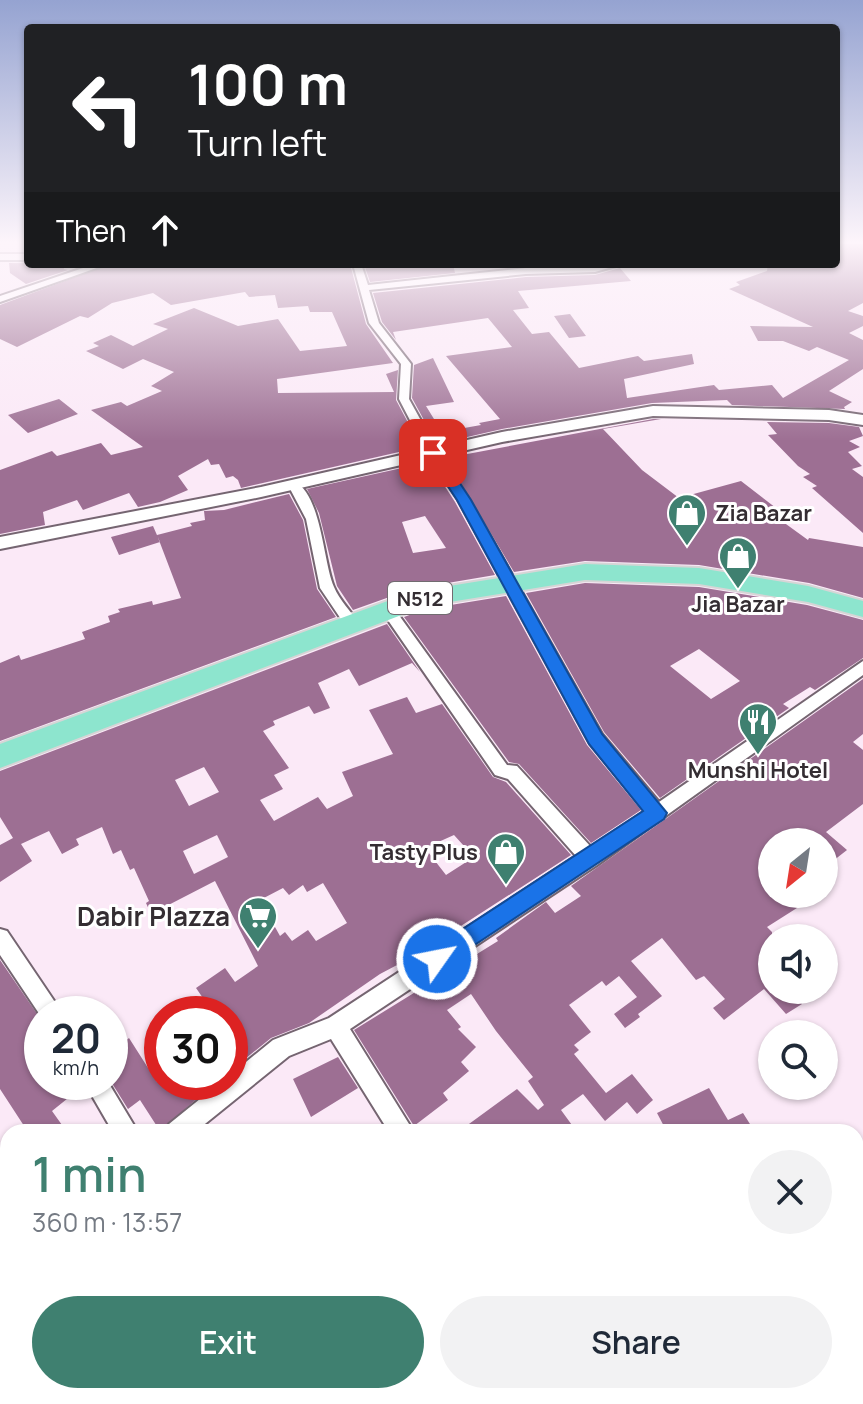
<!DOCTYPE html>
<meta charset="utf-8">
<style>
body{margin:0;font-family:Manrope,sans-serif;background:#f2f2f3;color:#1f2937;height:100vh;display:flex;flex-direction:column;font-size:30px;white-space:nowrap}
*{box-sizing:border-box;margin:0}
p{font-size:26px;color:#747a83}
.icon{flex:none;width:44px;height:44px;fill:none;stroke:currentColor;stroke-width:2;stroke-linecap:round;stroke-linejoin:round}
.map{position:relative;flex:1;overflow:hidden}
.panel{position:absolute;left:0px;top:1124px;width:864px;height:280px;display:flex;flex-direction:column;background:#fff;border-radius:24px 24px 0 0;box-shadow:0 2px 6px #0004}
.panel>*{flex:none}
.banner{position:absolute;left:24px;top:24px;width:816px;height:244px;border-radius:8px;box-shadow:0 2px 6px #0004;background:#202124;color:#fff;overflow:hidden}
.needle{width:52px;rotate:210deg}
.fabs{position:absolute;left:758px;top:828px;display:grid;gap:16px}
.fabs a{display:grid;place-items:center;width:80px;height:80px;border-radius:50%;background:#fff;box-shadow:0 2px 6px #0004;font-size:40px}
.speed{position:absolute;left:24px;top:996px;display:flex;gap:16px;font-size:40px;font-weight:700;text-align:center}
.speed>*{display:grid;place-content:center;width:104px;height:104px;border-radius:50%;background:#fff;box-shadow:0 2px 6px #0004;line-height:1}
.speed small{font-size:20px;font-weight:400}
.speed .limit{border:12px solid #d22;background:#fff;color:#111}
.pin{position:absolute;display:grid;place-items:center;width:68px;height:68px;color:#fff;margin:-34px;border-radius:16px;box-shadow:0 4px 12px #0006}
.me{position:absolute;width:88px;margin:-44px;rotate:57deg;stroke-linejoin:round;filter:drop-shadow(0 0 6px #0008)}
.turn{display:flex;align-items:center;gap:28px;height:168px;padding:0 32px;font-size:36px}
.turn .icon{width:104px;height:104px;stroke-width:2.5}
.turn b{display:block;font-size:56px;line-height:68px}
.then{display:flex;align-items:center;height:76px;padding:0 32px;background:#0003;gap:16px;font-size:30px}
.round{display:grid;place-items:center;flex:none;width:84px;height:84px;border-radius:42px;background:#f2f2f3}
.head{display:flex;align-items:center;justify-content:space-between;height:136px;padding:0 32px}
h1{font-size:48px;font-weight:600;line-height:60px;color:#3f8070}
.primary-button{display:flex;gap:16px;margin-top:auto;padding:16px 32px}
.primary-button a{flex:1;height:92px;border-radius:48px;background:#3f8070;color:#fff;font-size:32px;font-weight:600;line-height:92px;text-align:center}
.primary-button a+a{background:#f2f2f3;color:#1f2937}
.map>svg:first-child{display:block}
</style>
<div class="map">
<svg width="863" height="1404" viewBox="0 0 863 1404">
<rect width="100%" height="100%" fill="#fbe9f7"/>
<path fill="#b989af" stroke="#916d8a" stroke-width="2" d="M189,1396H302L311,1404H179Z"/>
<path fill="#9d6f93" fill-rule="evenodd" d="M836,244H863V303L848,311L863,316V326L849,333L863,340V369L829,391L852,402L844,407L845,409L732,405L727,400L652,403L502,429L437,444L412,398L414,365L433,358L454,402L426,406L442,432L481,425L479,423L500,419L446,356L512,347L488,318L393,332L396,340L382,322L373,293L526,277L595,275L620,268L631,281L518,291L529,308L513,310L532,334L549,332L579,368L638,356L644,361L692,354L694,364L624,379L627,398L714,385L719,390L772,385L783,398L849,360L817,347L809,351L783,341H758L750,326L813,327L729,289L740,285L736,282L767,271L768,264H836Z
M9,263L63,264L64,269L68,270L26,284L10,273Z
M111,264H350L366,324L393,363L277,379L278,393L394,392L386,374L398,370L396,400L421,447L241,488L238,480L233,476L226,478L219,464L211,465L208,459L178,476L188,490L160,502L138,507L129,493L83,510L77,500L43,512L45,525L0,534V470L52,451L57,456L101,443L111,455L143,447L91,410L121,402L127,406L162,391L151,386L174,372L143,359L123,369L86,351L99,346L93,343L111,335L133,346L168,329L153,324L194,308L238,326L278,319L300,351L347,346L332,312H310L308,306L278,308L275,295L249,297L245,292L171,305L153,293L112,303L88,318L80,316L17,347L0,339V305Z
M364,264H453L455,273L370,282Z
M570,314L586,336L569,338L554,316Z
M59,399L78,414L28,433L8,415Z
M653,419H661L603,429L642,470L679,498L741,481L776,508L768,511L808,540L809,538L863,547V598L809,583L699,565L585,561L514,572L446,458Z
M767,422L829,423L859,427L863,436L849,441L860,447L848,452L862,466L852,469L863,477V533L812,488L817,486L803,477L810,474L798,466L768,435L777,434Z
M429,462L455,502L495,575L412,589L353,610L337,586L319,513L307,489ZM425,516L446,548L413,553L402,522Z
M289,494L303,520L317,589L336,617L0,741V663L19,655L21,660L85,639L82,632L110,622L108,616L120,612L118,609L152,601L153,605L181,598L157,535L192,526L190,523L205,520L204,511L224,510Z
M153,526L160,542L119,555L111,537Z
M585,583L699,587L807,605L863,620V658L815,690L810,687L783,704L789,708L660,798L604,732L526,593ZM699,649L740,681L711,699L670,666Z
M506,596L587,745L641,810L591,843L519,764L509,762L404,617L426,609Z
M387,624L420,672L412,663L359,686L349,669L318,683L330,708L314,714L309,706L273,721L275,725L263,731L289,768L274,775L283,789L260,800L274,821L318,797L327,809L353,796L342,772L393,754L369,710L407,697L416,713L442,704L493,777L506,782L571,855L416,955L380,974L309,1023L271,1038L230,1071V1014H214L196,988L225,968L235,982L258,966L215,881L151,914L146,903L149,901L134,868L130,870L121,850L113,854L102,827L76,839L79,845L62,854L49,831L21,844L32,861L0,882V845L13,838L0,817V771ZM204,767L219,792L189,806L175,780ZM217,835L228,857L194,874L183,851ZM454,835L474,857L446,875L425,848ZM323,883L347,923L316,941L308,930L292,941L285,932L280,936L260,900L283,888L289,895L303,885L307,892Z
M863,679V734L853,742L863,750V804L826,832L847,850L824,868V842H772V894H819L767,927L772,932V990H790L802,1004L786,1014L764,989L724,1020L713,1008L725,999L704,976L696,980L662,938L631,961L662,996L638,1014L640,1017L625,1028L614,1014L637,997L619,976L606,986L602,981L569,1005L591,1032L574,1045L579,1050L574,1054L606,1093L632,1074L653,1100L637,1114L627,1102L605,1121L583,1094L561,1110L577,1132H458L517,1089L538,1110L544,1105L528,1081L533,1077L496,1031L471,994L447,1010L461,1027L458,1029L476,1047L461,1062L469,1071L443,1093L448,1100L414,1126L354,1030L498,941L496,938L546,902L555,913L581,896L571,886Z
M0,960L42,1021V1082H81L83,1086L52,1111L67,1132H28L0,1089Z
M110,1015L123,1043L129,1038L157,1082H216L160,1131L140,1100L128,1109L110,1080Z
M338,1057L358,1088L311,1117L293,1079Z
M709,1088L728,1120L743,1113L755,1132H667L657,1113Z"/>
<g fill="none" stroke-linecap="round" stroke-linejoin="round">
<defs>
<path id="street" d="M0,254H28V260H0Z
M95,264H108L0,302V296Z
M353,264H361L368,285L526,268L623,264L595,272L526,274L369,290L379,323L411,364L409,399L439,453L470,500L602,734L659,802L863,661V675L597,865L350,1029L414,1132H389L331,1039L289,1056L195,1132H165L169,1124L221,1082H230V1075L273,1040L329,1018L576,856L508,779L495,775L383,613L381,610L383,607H393L507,765L517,766L591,847L645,811L590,744L458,500L427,453L399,399L401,364L369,323Z
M294,481C322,495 323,562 334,587C339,600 352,612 359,624L357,628H347L320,588L306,519L288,485Z
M0,929L7,931L63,1014H42V1018L0,955Z
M84,1082H108L138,1132H113Z
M8,1250V1278L0,1282V1254Z
M552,1396H582L585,1404H555Z"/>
<path id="secondary" d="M653,406L829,410L863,415V425L829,420L653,416L502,442L261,497L0,549V537L261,487L502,432Z"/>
<path id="highway" d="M585,564L699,568L808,586L863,601V617L808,602L699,584L585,580L425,606L0,768V744L412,592Z"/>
</defs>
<use href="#street" stroke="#756571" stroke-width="4"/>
<use href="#secondary" stroke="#756571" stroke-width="4"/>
<use href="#highway" stroke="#d6d5d6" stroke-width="4"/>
<use href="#street" fill="#fff" fill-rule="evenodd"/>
<use href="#secondary" fill="#fff" fill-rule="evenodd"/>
<use href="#highway" fill="#8de5ce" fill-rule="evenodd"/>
</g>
<linearGradient id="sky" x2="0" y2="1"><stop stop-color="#95a3d1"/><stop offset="0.55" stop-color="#fdf5fb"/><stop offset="1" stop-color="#fdf5fb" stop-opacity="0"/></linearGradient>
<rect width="863" height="441" fill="url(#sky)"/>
<path fill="#1a73e8" stroke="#114b97" stroke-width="2" d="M428,450H438L471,500L602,734L667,813L664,819L437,970L429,967L426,959L429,951L643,811L589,744L457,500L426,453Z"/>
<defs>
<symbol id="shop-pin" viewBox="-11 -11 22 30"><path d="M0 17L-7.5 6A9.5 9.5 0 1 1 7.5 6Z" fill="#3f8070" stroke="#fff"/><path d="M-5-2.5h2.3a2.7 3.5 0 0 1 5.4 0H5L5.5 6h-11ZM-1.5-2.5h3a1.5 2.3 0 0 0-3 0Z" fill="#fff"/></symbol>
<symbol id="restaurant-pin" viewBox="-11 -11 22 30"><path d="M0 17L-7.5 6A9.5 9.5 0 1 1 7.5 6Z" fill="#3f8070" stroke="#fff"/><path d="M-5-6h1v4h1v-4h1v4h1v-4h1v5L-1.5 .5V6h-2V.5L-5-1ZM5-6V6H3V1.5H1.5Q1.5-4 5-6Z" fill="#fff"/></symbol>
<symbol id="supermarket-pin" viewBox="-11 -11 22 30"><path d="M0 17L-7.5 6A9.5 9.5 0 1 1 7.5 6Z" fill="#3f8070" stroke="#fff"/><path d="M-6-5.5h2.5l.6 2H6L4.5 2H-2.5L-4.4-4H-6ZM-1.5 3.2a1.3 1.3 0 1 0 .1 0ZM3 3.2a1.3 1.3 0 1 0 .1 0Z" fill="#fff"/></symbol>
</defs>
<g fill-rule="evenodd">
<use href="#shop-pin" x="665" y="491" width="44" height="60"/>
<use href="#shop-pin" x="716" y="534" width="44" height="60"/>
<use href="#restaurant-pin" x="736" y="700" width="44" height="60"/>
<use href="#shop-pin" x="484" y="830" width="44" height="60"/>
<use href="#supermarket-pin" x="236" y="894" width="44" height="60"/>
</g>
<g text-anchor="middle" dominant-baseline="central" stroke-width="6" stroke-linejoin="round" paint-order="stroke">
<rect fill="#fff" stroke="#716c70" stroke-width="2" x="388" y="582" width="64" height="32" rx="6"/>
<g font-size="20" font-weight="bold" fill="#342d32">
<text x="420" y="598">N512</text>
</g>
<g font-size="22" font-weight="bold" fill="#342d32" stroke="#fff">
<text x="715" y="513" text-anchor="start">Zia Bazar</text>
<text x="738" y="604">Jia Bazar</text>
<text x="758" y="770">Munshi Hotel</text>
<text x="478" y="852" text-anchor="end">Tasty Plus</text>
</g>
<g font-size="26" font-weight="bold" fill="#342d32" stroke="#fff" text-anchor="end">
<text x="230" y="916">Dabir Plazza</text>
</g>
</g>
</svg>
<div class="fabs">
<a><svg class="needle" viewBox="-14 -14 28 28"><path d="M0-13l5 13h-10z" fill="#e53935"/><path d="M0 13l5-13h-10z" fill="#747a83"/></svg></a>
<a><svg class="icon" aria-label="sound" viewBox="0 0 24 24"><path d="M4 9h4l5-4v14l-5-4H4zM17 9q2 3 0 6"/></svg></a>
<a><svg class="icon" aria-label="search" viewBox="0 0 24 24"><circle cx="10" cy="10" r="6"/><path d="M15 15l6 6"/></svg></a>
</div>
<div class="speed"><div>20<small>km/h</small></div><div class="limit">30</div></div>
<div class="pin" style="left:433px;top:453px;background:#d93025"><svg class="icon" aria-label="arrive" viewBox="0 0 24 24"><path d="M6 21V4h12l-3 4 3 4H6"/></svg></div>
<svg class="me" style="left:437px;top:959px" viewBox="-20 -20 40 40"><circle r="17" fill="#1a73e8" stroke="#fff" stroke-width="3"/><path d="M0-11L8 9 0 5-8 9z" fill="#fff"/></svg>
<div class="banner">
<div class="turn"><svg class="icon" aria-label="left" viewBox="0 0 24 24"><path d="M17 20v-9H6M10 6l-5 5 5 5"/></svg><div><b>100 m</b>Turn left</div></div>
<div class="then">Then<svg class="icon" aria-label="ahead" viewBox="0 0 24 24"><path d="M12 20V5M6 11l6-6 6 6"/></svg></div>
</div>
<section class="panel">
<div class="head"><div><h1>1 min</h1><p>360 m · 13:57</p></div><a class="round"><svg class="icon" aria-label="close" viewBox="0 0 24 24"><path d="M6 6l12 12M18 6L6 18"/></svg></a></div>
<div class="primary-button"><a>Exit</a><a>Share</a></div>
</section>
</div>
